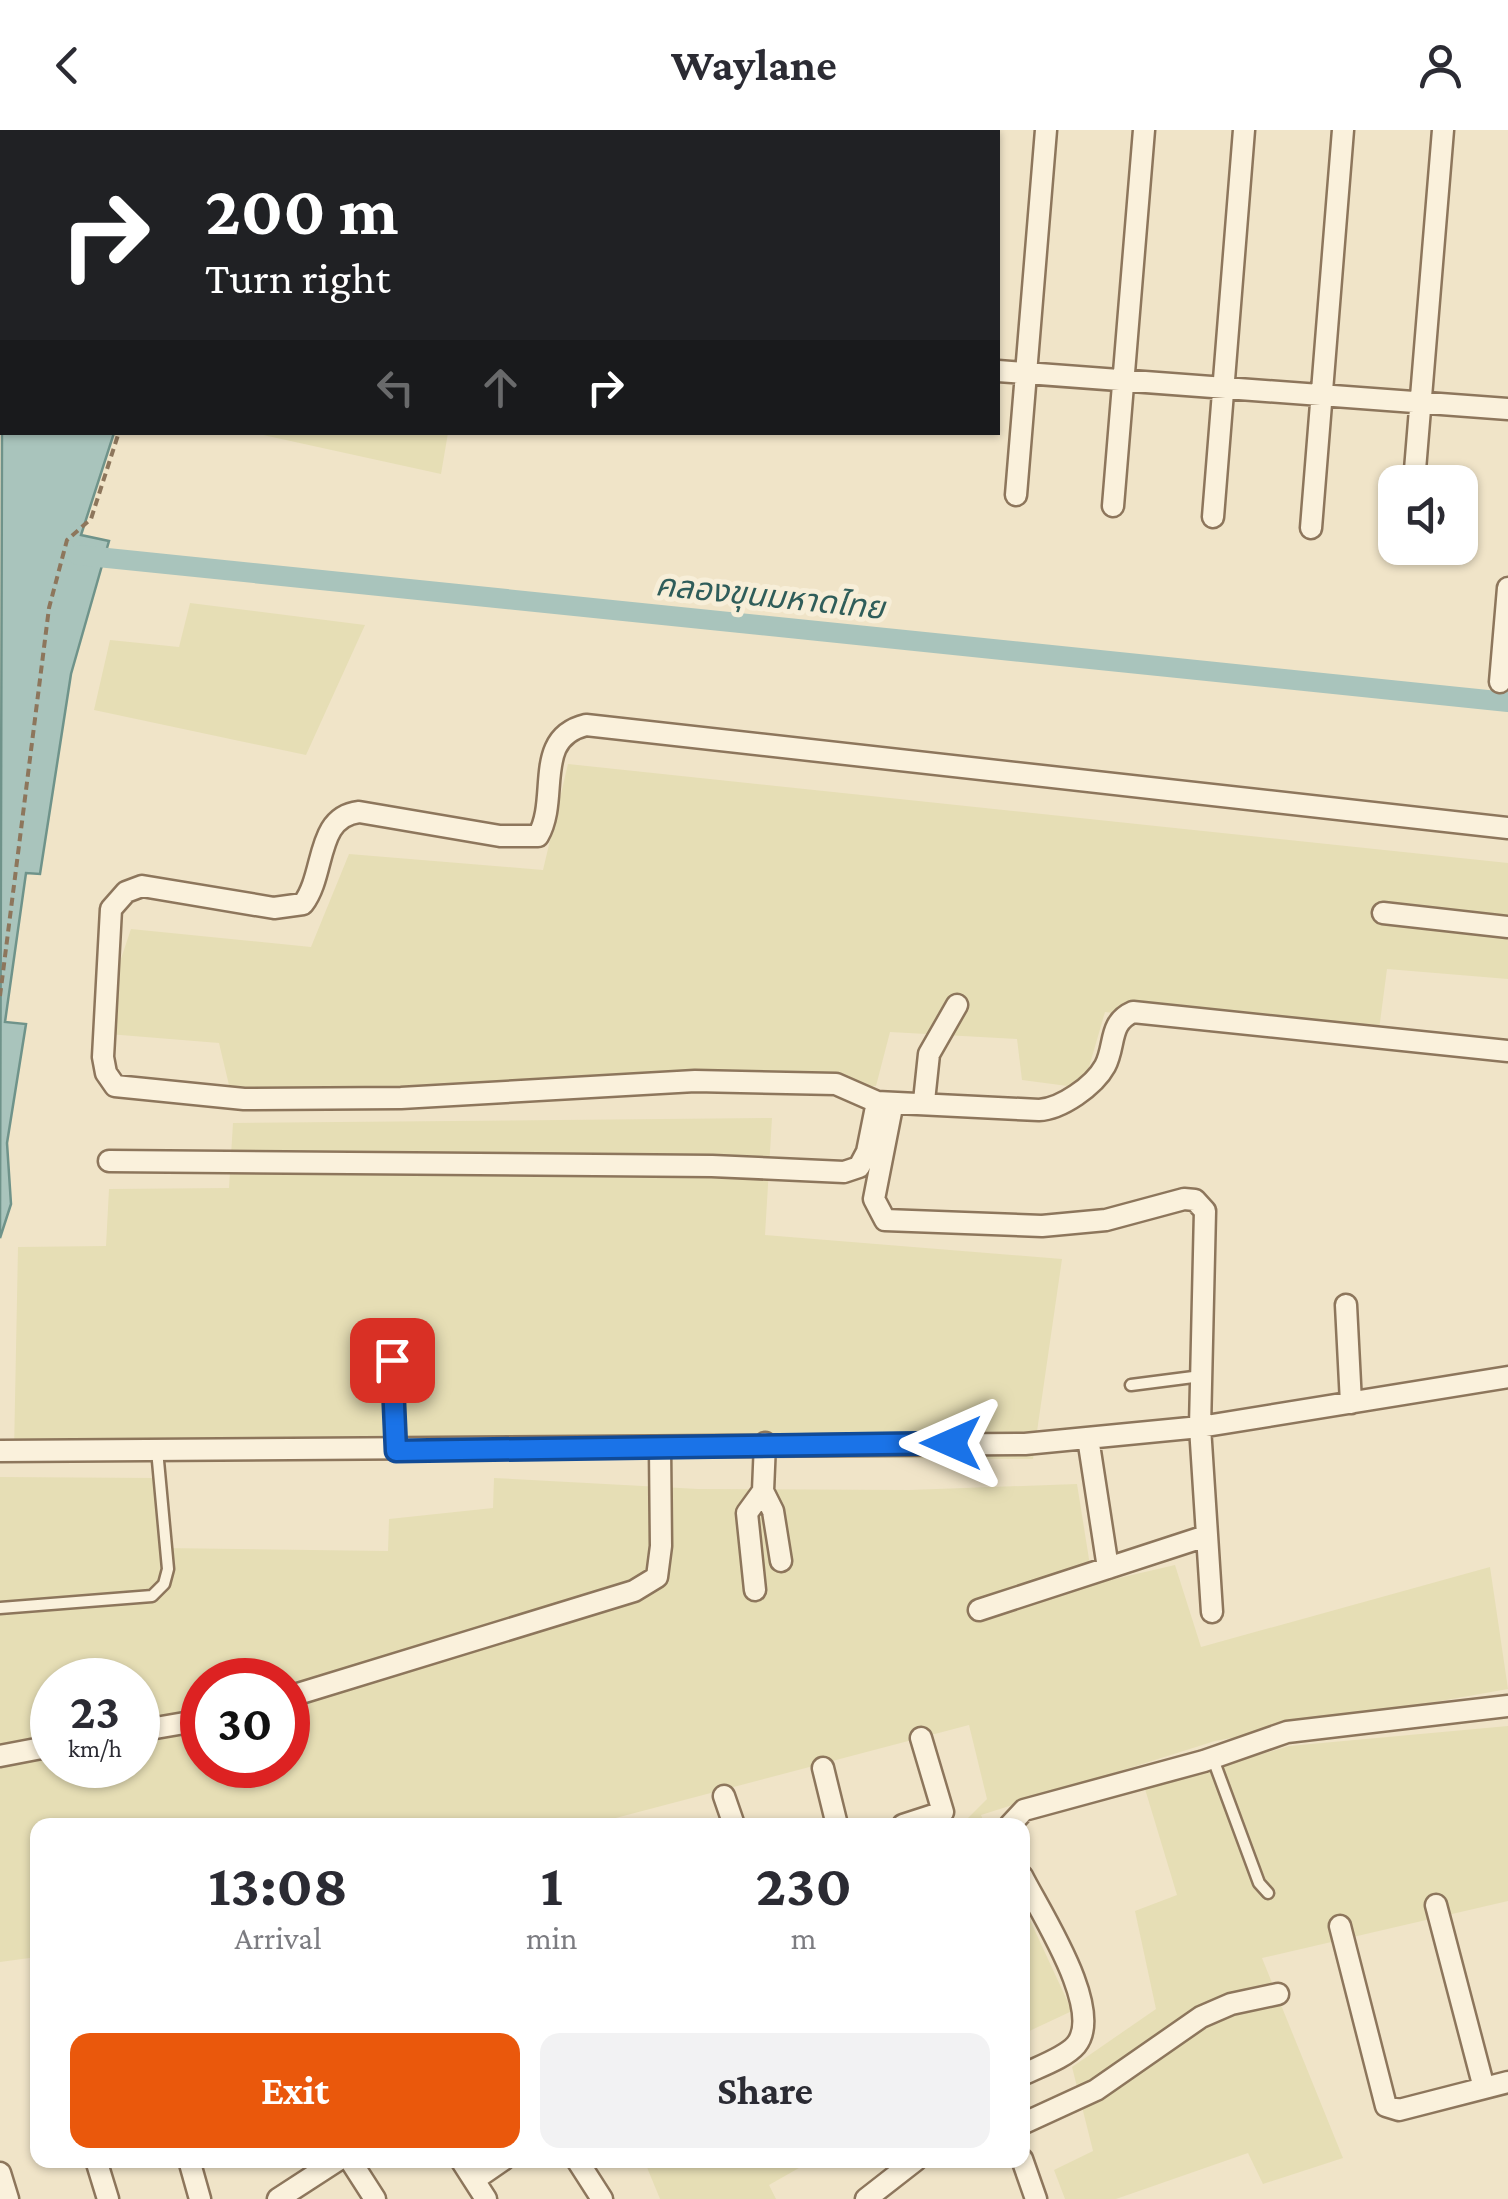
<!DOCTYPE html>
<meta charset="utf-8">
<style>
body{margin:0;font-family:"Crimson Pro","Noto Sans Thai",serif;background:#f2f2f3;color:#2b2b33;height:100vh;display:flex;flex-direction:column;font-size:38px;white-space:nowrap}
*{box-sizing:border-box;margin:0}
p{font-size:32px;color:#7c7c81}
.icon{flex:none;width:55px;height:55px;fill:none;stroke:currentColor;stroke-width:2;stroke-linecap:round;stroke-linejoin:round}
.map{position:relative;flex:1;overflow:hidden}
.drawer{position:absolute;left:30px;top:1688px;width:1000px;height:350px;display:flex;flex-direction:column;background:#fff;border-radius:20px;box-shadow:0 2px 8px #0004}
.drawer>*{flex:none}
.banner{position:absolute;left:0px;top:0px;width:1000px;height:305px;box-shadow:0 2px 8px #0004;background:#202124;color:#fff;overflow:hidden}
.tools{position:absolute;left:1378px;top:335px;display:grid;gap:20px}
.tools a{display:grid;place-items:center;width:100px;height:100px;border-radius:20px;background:#fff;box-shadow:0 2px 8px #0004;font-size:50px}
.speed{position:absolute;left:30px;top:1528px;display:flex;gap:20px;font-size:50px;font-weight:700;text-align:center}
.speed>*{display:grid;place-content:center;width:130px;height:130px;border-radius:50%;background:#fff;box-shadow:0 2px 8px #0004;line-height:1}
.speed small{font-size:25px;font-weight:400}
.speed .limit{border:15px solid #d22;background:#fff;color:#111}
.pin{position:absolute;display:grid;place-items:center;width:85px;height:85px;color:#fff;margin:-42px;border-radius:20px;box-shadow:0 5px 15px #0006}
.me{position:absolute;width:110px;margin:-55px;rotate:270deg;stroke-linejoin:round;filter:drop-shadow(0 0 8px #0008)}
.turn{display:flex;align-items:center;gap:35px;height:210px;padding:0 40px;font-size:45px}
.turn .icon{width:130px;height:130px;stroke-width:2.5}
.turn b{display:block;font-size:70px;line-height:85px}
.lanes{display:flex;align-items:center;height:95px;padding:0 40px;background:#0003;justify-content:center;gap:50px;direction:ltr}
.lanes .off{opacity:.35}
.eta{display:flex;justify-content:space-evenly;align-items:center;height:170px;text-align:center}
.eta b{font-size:60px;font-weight:700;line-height:70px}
.primary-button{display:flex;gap:20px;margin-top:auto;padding:20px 40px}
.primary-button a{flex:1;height:115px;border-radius:20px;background:#ea580c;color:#fff;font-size:40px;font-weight:700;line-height:115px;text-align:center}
.primary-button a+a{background:#f2f2f3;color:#2b2b33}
header{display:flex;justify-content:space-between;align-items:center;height:130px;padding:0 40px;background:#fff;font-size:45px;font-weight:700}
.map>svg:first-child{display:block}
</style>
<header><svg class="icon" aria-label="back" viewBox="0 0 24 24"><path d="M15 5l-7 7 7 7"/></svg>Waylane<svg class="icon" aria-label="person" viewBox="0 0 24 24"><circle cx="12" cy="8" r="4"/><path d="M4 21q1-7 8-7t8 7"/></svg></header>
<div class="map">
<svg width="1508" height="2069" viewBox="0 0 1508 2069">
<rect width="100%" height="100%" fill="#f0e4c8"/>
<path fill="#e6deb5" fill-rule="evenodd" d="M254,303L448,302V303L441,344Z
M190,473L365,495L306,625L94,580L110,510L179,517Z
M568,634L1508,733V849L1387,839L1377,915L1105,882L1083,958L1022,950L1017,909L890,902L876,956L233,972L219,913L96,903L131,799L311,817L349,724L543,740Z
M772,988L765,1105L1062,1129L1033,1329L14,1322L18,1117L106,1116L109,1059L229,1058L233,993Z
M0,1347L156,1348L163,1418L388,1421L389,1389L493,1378L494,1348L698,1359L909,1360L1077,1354L1093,1454L1175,1435L1201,1517L1490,1437L1508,1559L1215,1611L981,1685L985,1695H961L987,1669L969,1595L589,1695H38L37,1827L0,1832ZM52,1550H138V1635H52ZM202,1550H288V1635H202Z
M1508,1596V1771L1262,1828L1343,2028L1263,2054L1248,2023L1116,2069H1065L1054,2040L1093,2021L1072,1937L1156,1879L1135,1781L1177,1765L1145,1659L1289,1616Z
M1023,1775L1072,1881L1023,1904H1022Z
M644,2030H813L769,2055L776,2069H660Z"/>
<path fill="#a9c4bc" stroke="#6f938a" stroke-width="2.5" d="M2,297V302L114,303L81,405L109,411L71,544L40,744L26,743L5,892L26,894L7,1013L11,1074L0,1108Z"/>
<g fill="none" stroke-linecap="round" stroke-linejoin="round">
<path stroke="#a9c4bc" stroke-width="20" d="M78,425L1508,572"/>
<defs>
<path id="lane" d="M391,1200L395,1319
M1131,1255L1201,1246
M0,1478L152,1466L164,1454L168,1439L157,1320
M1213,1629L1259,1753L1268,1763"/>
<path id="street" d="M928,2V0
M0,12L2,13
M998,241L1508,279
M1414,352L1443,0
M1016,365L1046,0
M1113,376L1144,0
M1213,387L1244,0
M1311,398L1343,0
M1500,552L1508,458
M1383,783L1508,797
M924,971L929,924L957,875
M877,972L836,954L695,951L401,968L244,969L115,956L106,943L103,927L111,779L126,762L142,756L274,778L303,774C326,744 315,687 359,682L500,706H538C560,668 532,608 586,595L1508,698
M891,982L874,1069L885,1090L1042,1096L1106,1090L1184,1069L1195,1070L1205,1081L1200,1297L1212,1482
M109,1031L712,1036L844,1042L859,1037L867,1022L877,972L1039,980C1061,979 1094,956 1105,936C1116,915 1108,893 1133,882L1508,921
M1346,1175L1351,1273
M1088,1308L1108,1438
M0,1321L1025,1314L1200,1297L1508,1247
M763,1361L773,1381L781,1431
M755,1460L747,1383L763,1361L765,1313
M979,1480L1206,1406
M288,1567L634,1461L657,1447L661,1416L660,1318
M138,1601L202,1590
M0,1626L52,1616
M823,1638L837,1695
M724,1666L734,1695
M903,1695L943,1682L921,1608
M1010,1695L1024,1680L1204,1631L1287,1602L1508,1576
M1022,1746C1040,1782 1105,1880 1076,1915C1065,1928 1038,1937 1022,1945
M1436,1775L1484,1958
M1340,1796L1386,1976L1399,1980L1508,1952
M1022,1994L1096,1960L1201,1887L1231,1874L1278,1864
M1022,2029L1036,2069
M96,2030L108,2069
M189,2030L200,2069
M350,2030L375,2069
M461,2030L486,2069
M577,2030L602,2069
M0,2043L8,2069
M474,2050L503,2030
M278,2069L338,2030
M866,2069L916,2030"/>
</defs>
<use href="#lane" stroke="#8d765c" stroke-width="15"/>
<use href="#street" stroke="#8d765c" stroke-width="25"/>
<path stroke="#8d765c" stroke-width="4" stroke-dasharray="8 5" stroke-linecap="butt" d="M185,2V0
M0,866L49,478L67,410L91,389L119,302"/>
<use href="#lane" stroke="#faf1dc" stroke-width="10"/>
<use href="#street" stroke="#faf1dc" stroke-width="20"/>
</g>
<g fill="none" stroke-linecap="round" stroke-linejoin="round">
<defs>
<path id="route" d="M392,1230L396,1321L951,1313"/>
</defs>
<use href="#route" stroke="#114b97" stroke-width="25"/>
<use href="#route" stroke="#1a73e8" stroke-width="18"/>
</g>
<g text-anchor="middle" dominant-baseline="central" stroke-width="10" stroke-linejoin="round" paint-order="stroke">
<g font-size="32" font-style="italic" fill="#2f5d5a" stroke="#f7eed8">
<text transform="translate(770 466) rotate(6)">คลองขุนมหาดไทย</text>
</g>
</g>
</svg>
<div class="tools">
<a><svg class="icon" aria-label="sound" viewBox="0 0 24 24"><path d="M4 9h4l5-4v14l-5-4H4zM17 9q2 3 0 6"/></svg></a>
</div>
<div class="speed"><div>23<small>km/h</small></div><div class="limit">30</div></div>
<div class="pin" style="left:392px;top:1230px;background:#d93025"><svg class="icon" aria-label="arrive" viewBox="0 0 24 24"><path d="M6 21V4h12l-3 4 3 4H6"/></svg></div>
<svg class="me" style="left:951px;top:1313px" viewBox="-20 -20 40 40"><path d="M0-17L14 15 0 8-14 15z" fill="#1a73e8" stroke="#fff" stroke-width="4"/></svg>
<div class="banner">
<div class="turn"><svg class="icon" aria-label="right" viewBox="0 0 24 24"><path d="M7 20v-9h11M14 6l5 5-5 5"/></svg><div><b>200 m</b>Turn right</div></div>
<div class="lanes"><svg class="icon off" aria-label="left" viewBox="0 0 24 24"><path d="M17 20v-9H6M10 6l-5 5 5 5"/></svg><svg class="icon off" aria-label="ahead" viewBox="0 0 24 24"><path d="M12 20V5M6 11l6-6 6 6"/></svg><svg class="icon" aria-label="right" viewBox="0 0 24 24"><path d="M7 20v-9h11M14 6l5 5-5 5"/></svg></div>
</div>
<section class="drawer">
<div class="eta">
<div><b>13:08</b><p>Arrival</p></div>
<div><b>1</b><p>min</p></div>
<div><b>230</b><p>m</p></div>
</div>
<div class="primary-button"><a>Exit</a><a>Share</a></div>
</section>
</div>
